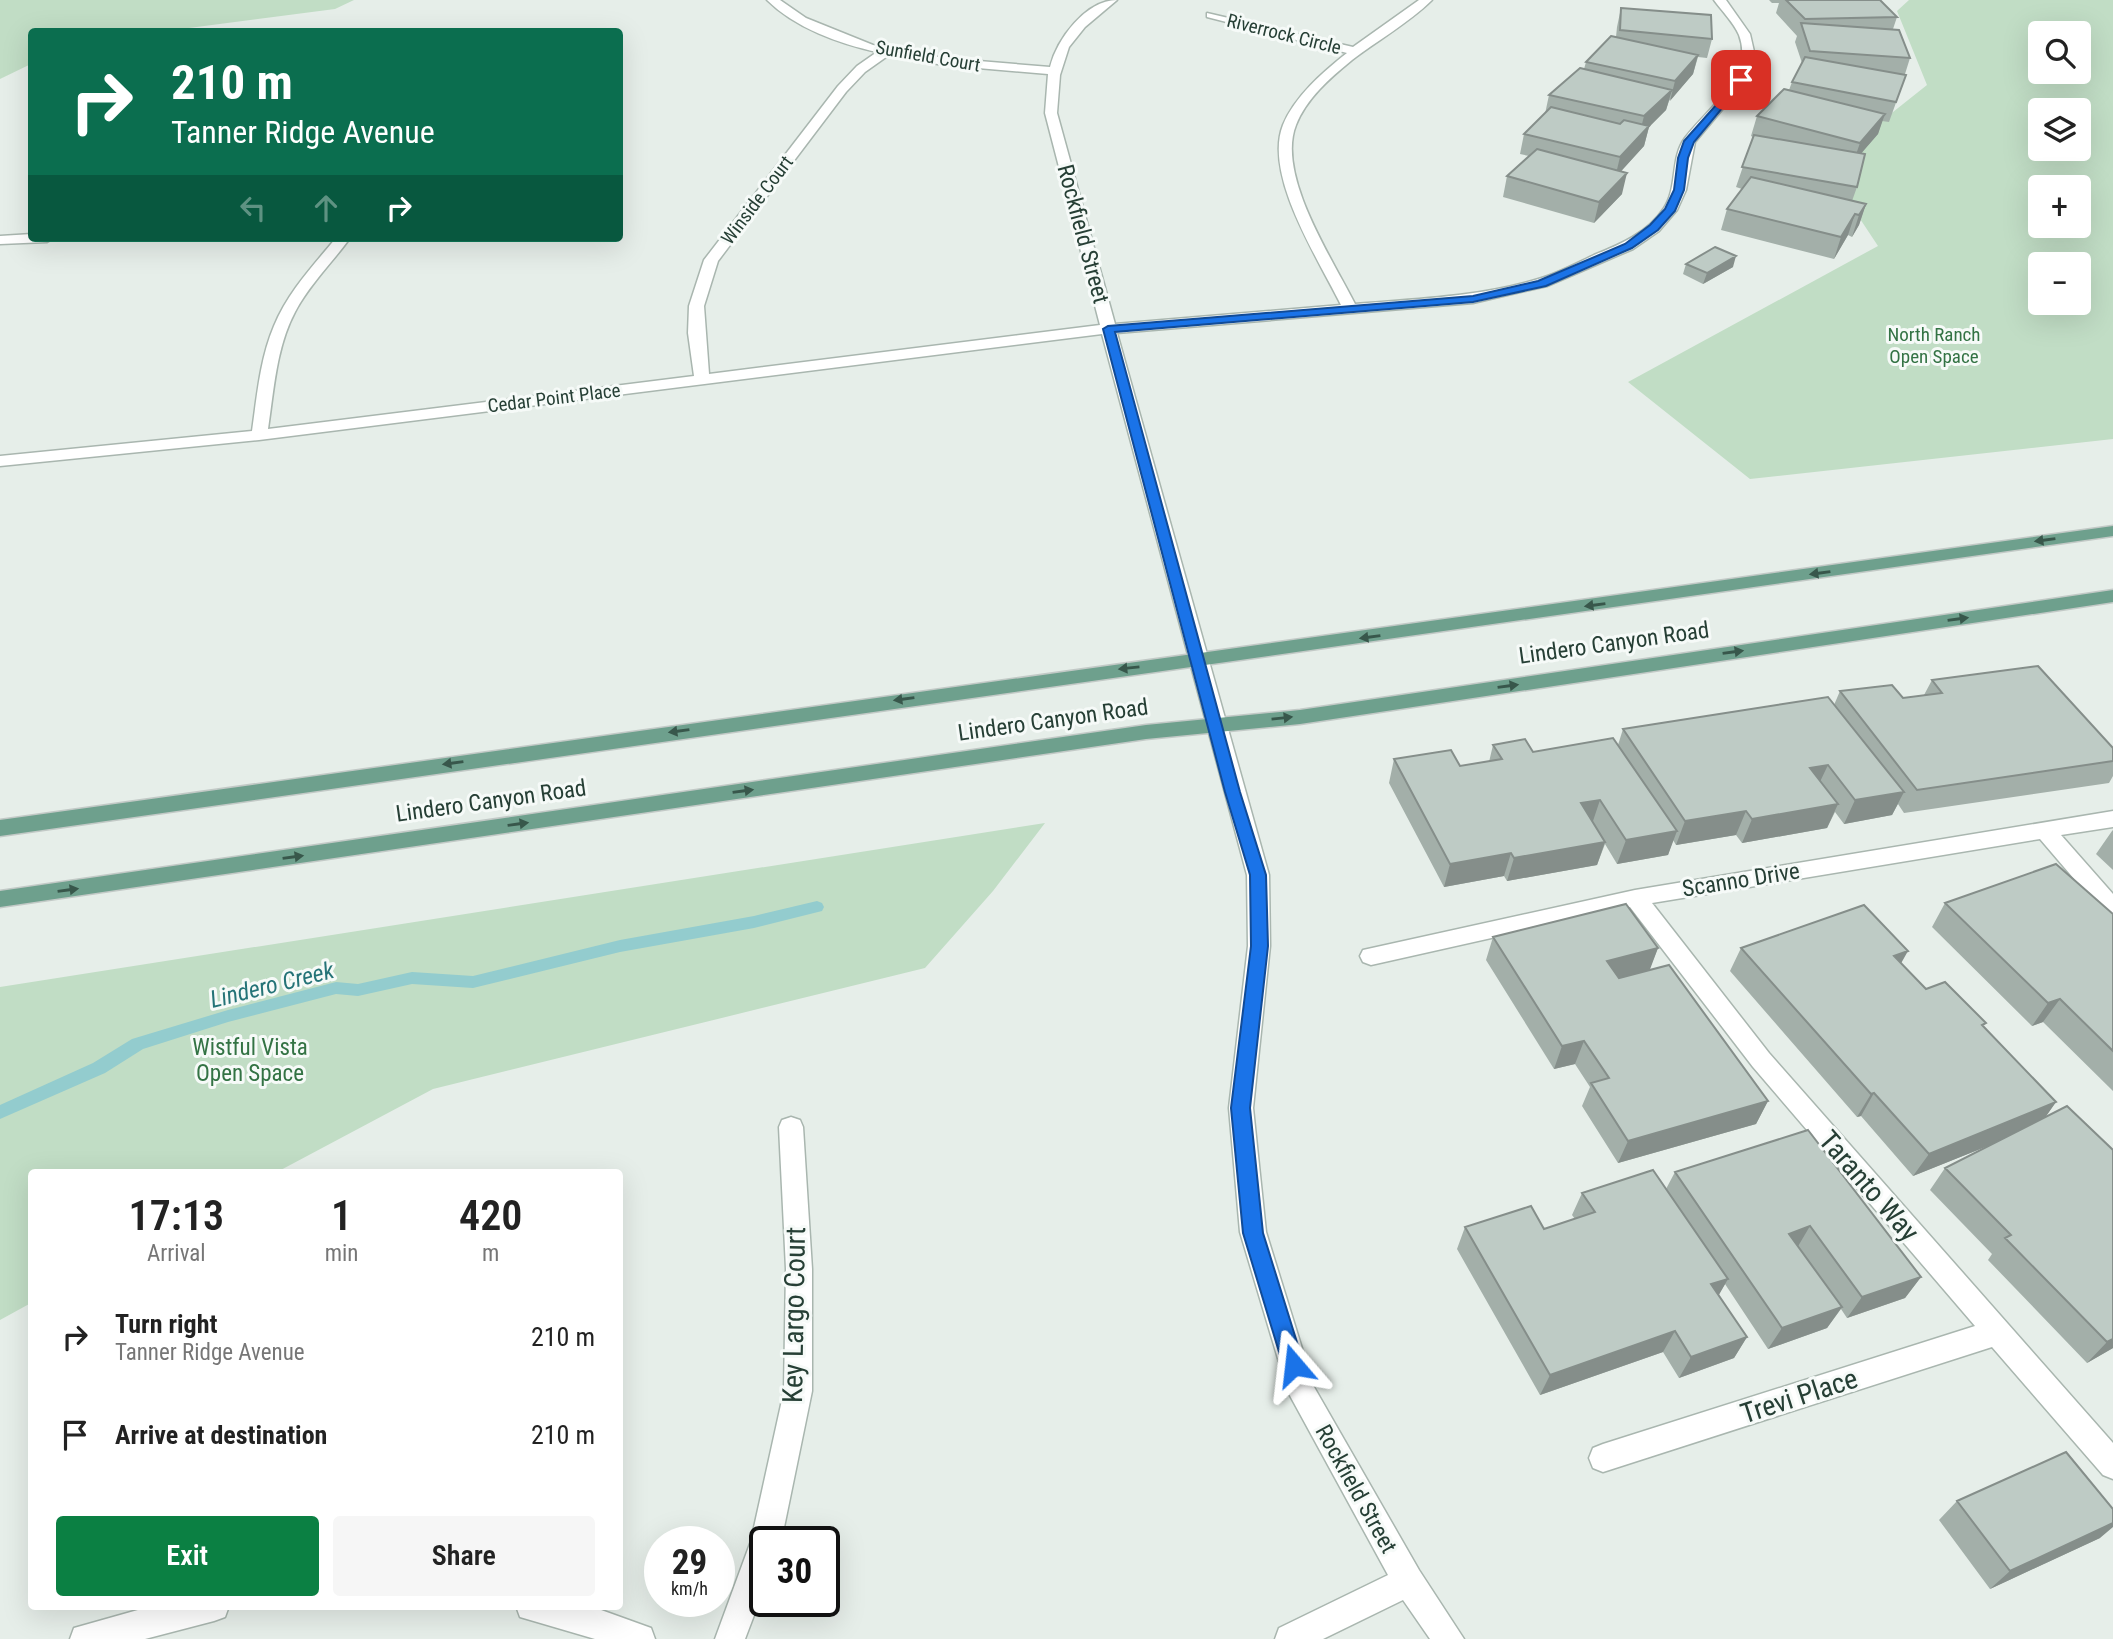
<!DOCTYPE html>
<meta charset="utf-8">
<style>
body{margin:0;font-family:"Roboto Condensed",sans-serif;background:#f6f6f6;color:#222;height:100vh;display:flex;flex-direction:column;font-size:26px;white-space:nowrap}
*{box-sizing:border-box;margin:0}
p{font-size:23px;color:#767676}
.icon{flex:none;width:38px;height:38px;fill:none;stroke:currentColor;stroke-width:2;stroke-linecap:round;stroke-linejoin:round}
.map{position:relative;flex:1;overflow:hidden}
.details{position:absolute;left:28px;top:1169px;width:595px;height:441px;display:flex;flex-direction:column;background:#fff;border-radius:7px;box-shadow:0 7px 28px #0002}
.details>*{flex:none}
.guide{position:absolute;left:28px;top:28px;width:595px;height:214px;border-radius:7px;box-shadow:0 7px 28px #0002;background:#0b6e4f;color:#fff;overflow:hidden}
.fabs{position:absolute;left:2028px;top:21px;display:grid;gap:14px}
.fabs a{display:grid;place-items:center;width:63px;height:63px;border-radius:7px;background:#fff;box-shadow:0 7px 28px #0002;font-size:35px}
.speed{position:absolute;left:644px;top:1526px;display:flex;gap:14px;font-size:35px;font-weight:700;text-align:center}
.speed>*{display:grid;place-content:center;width:91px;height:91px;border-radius:50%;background:#fff;box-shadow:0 7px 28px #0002;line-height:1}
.speed small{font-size:18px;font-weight:400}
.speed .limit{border:4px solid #111;border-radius:10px;background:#fff;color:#111}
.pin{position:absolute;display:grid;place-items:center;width:60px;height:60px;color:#fff;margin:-30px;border-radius:14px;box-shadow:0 4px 10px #0006}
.me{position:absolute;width:77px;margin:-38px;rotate:343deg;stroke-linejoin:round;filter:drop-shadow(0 0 5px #0008)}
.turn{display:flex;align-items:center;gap:24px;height:147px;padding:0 28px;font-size:32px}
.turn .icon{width:91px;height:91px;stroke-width:2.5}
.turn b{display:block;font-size:49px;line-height:60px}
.lanes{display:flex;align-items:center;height:66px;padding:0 28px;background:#0003;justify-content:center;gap:35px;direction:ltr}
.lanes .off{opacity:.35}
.eta{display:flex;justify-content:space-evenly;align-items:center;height:119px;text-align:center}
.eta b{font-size:42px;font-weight:600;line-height:49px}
.button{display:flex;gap:14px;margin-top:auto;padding:14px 28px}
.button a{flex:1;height:80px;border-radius:7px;background:#0b8043;color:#fff;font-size:28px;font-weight:600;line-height:80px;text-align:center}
.button a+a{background:#f6f6f6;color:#222}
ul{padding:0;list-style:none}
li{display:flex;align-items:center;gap:21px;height:98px;padding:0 28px}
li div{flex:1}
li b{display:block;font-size:26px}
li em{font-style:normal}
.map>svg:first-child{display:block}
</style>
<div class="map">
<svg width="2113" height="1639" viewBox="0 0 2113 1639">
<rect width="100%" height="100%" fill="#e6eee9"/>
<path fill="#c1ddc5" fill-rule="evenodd" d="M0,0H354L335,9L166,31L32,32L31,64L0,79Z
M1909,0H2113V439L1750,479L1628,382L1878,246L1825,166L1927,85L1897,11ZM2040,33H2079V72H2040ZM2040,110H2079V149H2040ZM2040,187H2079V226H2040ZM2040,264H2079V303H2040Z
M1045,823L993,891L925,968L433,1089L277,1172H32L31,1303L0,1320V987Z"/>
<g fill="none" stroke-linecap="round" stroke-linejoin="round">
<path fill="#93ccce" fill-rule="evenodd" d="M817,901L822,903L824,907L822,911L754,928L620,952L473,988L412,984L358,996L336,994L228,1022L143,1049L105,1073L0,1119V1105L93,1063L132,1039L228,1010L336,982L358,984L412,972L473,976L620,940L754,916Z"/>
<defs>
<path id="minor" d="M767,0H780L806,18L873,45L943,58L1050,67C1057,39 1086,0 1117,0L1085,27L1069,47L1060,75L1057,113L1115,324L1341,305C1319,260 1263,175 1283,125C1295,96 1323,72 1347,53L1207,17V13L1353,47L1419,0H1432C1409,23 1375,42 1352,60C1330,78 1306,99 1296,125C1276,175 1333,260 1355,304C1416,299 1476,297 1535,280C1555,275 1575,264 1594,255C1619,245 1648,233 1664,208C1678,187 1670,158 1685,138C1707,108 1755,77 1739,35C1734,23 1722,11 1714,0H1726L1750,34L1755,56L1747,80L1695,142L1686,190L1677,210L1659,231L1633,249L1547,286L1473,303L1117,333L1269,875L1270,946L1253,1108L1266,1232L1314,1387L1419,1570L1464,1639H1430L1403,1600L1323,1639H1275L1279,1628L1388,1575L1288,1392L1240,1232L1229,1108L1248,946L1247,875L1102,334L259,440L0,466V456L252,431C257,396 260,359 274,326C288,292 313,266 336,238H350C332,263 309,285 295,312C276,348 274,390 268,429L694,376L688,333L689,306L704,260L838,86L857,66L877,52C840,44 795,28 767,0ZM889,55L943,65L1048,74L1045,113L1100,325L709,374L704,306L718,261L846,92L865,72Z
M32,234V238H54L47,242L0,244V236Z
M2113,811V827L2061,835L2113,894V917L2105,915L2040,839L1652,903L1769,1053L2113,1443V1479L2103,1475L1992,1347L1603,1472L1593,1468L1589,1458L1593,1448L1603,1444L1975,1326L1753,1067L1630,907L1371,965L1363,962L1360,956L1363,950L1635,890Z
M791,1117L800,1120L803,1127L812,1269V1391L781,1542H765V1586L745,1639H715L751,1541L784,1391L786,1269L779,1127L782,1120Z
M152,1606H229L225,1617L214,1621L145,1639H70L74,1628Z
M516,1606H590L651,1628L655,1639H595L520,1617Z"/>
<path id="major" d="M2113,526V536L0,836V820Z
M2113,590V602L1300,724L1146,739L0,907V891L1146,725L1300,710Z"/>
</defs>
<use href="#minor" stroke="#a9b6af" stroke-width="3"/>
<use href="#major" stroke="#c2c9c6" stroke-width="3"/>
<use href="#minor" fill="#fff" fill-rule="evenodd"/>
<use href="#major" fill="#6ea08d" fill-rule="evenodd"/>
</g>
<path fill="#a3afa9" d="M1769,0H1880L1897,17L1893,29L1910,58L1905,74L1906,75L1889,122L1882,121L1878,134L1861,153L1857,187L1852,201L1866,204L1859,225L1852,237L1848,235L1834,259L1721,230L1727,209L1742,189L1736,187L1753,137L1751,136L1757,116L1789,90L1792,82L1802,63L1795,42L1797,36L1776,13L1779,3H1772Z
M1621,8L1712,39L1707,58L1698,57L1693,74L1669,101L1666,110L1649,127L1644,146L1620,172L1622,194L1594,223L1503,197L1507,176L1529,156L1520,154L1524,134L1545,114L1549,95L1584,69L1586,62L1616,37L1617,27Z
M1686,264L1733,267L1703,284L1683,274Z
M1932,680L2113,748V776L2109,783L1904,813L1898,804L1892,815L1844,824L1835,812L1827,828L1742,843L1736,835L1676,845L1673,840L1668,855L1617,864L1605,844L1597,865L1507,881L1504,876L1444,887L1389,783L1394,759L1460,766L1489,762L1493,745L1533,752L1618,745L1623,729L1834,705L1840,691L1903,698L1924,695Z
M2113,830V870L2096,854L2112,831Z
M1945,903L2113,914V1091L2043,1022L2032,1026L1932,927Z
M1493,937L1658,948L1649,970L1768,1101L1756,1124L1618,1163L1582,1106L1590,1087L1575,1064L1554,1069L1486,960Z
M1741,948L1901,963L1926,989L1986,1023L1983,1027L2056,1102L2045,1117L2113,1150V1348L2087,1363L1988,1260L1992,1254L1930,1190L1945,1168L1995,1143L1913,1176L1861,1116L1857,1117L1730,971Z
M1808,1130L1921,1277L1905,1298L1847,1318L1841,1309L1827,1328L1768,1349L1725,1284L1718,1295L1747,1337L1734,1358L1679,1378L1663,1352L1540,1395L1457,1249L1465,1227L1544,1229L1575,1219L1572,1215L1582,1193L1666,1189L1675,1172Z
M1957,1501L2100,1538L1990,1589L1939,1520Z"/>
<path fill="#858e8a" d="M1698,55L1693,74L1670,101L1675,81Z
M1672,90L1666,110L1649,127L1644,146L1615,178L1620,157L1639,136L1644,116Z
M1885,114L1878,134L1853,163L1860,143Z
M1627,173L1622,194L1594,223L1599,202Z
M1866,204L1859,225L1852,237L1859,215Z
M1855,214L1848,235L1834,259L1841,237Z
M1736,256L1733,267L1703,284L1707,273Z
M1828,765L1817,788L1810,768Z
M1904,792L1892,815L1844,824L1855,800Z
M1600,800L1592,824L1581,803Z
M1838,804L1827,828L1742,843L1752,819Z
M1746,811L1736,835L1676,845L1685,821Z
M1677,831L1668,855L1617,864L1626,840Z
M1605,842L1597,865L1507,881L1514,858Z
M1511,853L1504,876L1444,887L1450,864Z
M1658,948L1649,972L1599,985L1607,961Z
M1908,951L1895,974L1894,956Z
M2060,999L2043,1022L2032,1026L2048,1003Z
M1584,1041L1575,1064L1554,1069L1562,1046Z
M1874,1093L1861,1116L1857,1117L1871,1094Z
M1768,1101L1756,1124L1618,1163L1628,1141Z
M2056,1102L2040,1125L1913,1176L1929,1154Z
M1810,1226L1797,1248L1789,1234Z
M1921,1277L1905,1298L1847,1318L1862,1297Z
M1728,1279L1716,1300L1711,1284Z
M1842,1307L1827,1328L1768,1349L1782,1328Z
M1675,1331L1663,1352L1540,1395L1550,1375Z
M1747,1337L1734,1358L1679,1378L1691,1357Z
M2113,1339V1348L2087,1363L2107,1342Z
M2113,1523V1527L2100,1538L1990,1589L2010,1571Z"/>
<path fill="#becbc5" stroke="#858e8a" stroke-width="2" d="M1786,0H1880L1897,17L1805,19Z
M1621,8L1711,15L1712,39L1620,30Z
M1801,23L1899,30L1910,58L1810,51Z
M1611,36L1698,55L1675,81L1586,62Z
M1805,57L1906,75L1896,102L1792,82Z
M1580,68L1672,90L1644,116L1549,95Z
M1784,89L1885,114L1860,143L1757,116Z
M1551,107L1620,124L1624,120L1649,126L1620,157L1524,134Z
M1754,135L1865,154L1857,187L1742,167Z
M1537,149L1627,173L1599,202L1507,176Z
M1751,177L1866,204L1859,215L1855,214L1841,237L1727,209Z
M1715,247L1736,256L1707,273L1686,264Z
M2038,666L2113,748V761L1917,790L1840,691L1892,685L1903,698L1942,693L1932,680Z
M1828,697L1904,792L1855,800L1828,765L1810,768L1838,804L1752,819L1746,811L1685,821L1623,729Z
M1613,738L1677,831L1626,840L1600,800L1581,803L1605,842L1514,858L1511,853L1450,864L1394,759L1451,750L1460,766L1502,759L1493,745L1525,739L1533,752Z
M2056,864L2113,914V1051L2060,999L2048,1003L1945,903Z
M1626,904L1658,948L1607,961L1619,978L1669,965L1768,1101L1628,1141L1591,1083L1609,1078L1584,1041L1562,1046L1493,937Z
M1864,905L1908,951L1894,956L1926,989L1945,982L1986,1023L1982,1025L2056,1102L1929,1154L1874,1093L1871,1094L1741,948Z
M2067,1106L2113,1150V1339L2107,1342L2005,1238L2011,1235L1945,1168Z
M1808,1130L1921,1277L1862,1297L1810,1226L1789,1234L1842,1307L1782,1328L1675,1172Z
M1653,1170L1728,1279L1711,1284L1747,1337L1691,1357L1675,1331L1550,1375L1465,1227L1531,1206L1544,1229L1595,1212L1582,1193Z
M2066,1452L2113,1509V1523L2010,1571L1957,1501Z"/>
<defs><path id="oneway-solid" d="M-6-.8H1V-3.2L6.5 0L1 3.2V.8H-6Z" transform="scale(1.75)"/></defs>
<g fill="#38574b">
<use href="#oneway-solid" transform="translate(2045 540) rotate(172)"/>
<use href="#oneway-solid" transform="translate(1820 573) rotate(172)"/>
<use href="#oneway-solid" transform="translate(1595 605) rotate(172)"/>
<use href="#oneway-solid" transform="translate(1958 619) rotate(-8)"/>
<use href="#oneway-solid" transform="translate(1370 637) rotate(172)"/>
<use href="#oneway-solid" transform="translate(1733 652) rotate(-8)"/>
<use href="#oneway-solid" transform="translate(1129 668) rotate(174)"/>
<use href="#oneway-solid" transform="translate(1508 686) rotate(-8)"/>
<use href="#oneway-solid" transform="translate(904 699) rotate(172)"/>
<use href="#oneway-solid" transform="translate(1282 718) rotate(-6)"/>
<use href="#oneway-solid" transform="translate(679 731) rotate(172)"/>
<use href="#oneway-solid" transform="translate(453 763) rotate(172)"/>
<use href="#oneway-solid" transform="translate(743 791) rotate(-8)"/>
<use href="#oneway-solid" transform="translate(518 824) rotate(-8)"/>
<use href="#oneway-solid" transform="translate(293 857) rotate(-8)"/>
<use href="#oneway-solid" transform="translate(68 890) rotate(-8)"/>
</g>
<path fill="#1a73e8" stroke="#114b97" stroke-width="2" d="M1741,77L1744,82L1694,142L1688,158L1684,190L1675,211L1658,230L1632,248L1546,286L1473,302L1115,332L1240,792L1266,875L1268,946L1250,1108L1263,1233L1304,1365L1301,1372L1294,1375L1287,1372L1283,1365L1243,1233L1231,1108L1251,946L1250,875L1225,792L1103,329L1108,326L1473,296L1538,281L1625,244L1650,225L1665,209L1674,190L1678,158L1684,141Z"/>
<g text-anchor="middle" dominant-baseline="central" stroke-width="6" stroke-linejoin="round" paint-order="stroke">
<g font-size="19" fill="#263f35" stroke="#f6faf8">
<text transform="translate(1284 34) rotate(14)">Riverrock Circle</text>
<text transform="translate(928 56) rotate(10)">Sunfield Court</text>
<text transform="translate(757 200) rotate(-53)">Winside Court</text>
<text transform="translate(554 398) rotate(-7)">Cedar Point Place</text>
</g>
<g font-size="19" fill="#337344" stroke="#f6faf8">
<text x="1934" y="334">North Ranch<tspan x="1934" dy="22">Open Space</tspan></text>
</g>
<g font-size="23" fill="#263f35" stroke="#f6faf8">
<text transform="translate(1083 234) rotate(75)">Rockfield Street</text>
<text transform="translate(1614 643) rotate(-8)">Lindero Canyon Road</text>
<text transform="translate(1053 720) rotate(-8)">Lindero Canyon Road</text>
<text transform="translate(491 801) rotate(-8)">Lindero Canyon Road</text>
<text transform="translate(1741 880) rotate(-9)">Scanno Drive</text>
<text transform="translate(1356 1489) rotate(61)">Rockfield Street</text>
</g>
<g font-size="23" fill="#337344" stroke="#f6faf8">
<text x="250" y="1047">Wistful Vista<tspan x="250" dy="26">Open Space</tspan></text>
</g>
<g font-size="24" font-style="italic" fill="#247377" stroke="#f6faf8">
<text transform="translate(272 985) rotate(-14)">Lindero Creek</text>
</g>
<g font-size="28" fill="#263f35" stroke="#f6faf8">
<text transform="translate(1869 1186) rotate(49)">Taranto Way</text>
<text transform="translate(794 1315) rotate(-89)">Key Largo Court</text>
<text transform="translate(1799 1396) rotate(-18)">Trevi Place</text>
</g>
</g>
</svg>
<div class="fabs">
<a><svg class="icon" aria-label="search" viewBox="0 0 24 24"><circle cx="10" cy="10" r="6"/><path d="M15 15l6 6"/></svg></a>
<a><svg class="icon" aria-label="layers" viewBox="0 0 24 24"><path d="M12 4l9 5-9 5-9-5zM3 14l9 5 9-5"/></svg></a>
<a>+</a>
<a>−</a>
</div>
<div class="speed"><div>29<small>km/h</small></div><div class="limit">30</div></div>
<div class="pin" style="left:1741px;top:80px;background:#d93025"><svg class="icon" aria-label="arrive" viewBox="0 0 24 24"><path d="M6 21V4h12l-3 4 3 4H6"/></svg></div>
<svg class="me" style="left:1294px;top:1365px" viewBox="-20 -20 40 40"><path d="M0-17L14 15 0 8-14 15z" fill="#1a73e8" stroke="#fff" stroke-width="4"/></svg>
<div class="guide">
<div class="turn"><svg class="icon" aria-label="right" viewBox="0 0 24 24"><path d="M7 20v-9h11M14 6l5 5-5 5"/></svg><div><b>210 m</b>Tanner Ridge Avenue</div></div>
<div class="lanes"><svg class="icon off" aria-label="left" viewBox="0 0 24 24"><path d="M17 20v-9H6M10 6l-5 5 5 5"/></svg><svg class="icon off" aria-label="ahead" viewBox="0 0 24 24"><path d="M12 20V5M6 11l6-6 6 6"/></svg><svg class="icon" aria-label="right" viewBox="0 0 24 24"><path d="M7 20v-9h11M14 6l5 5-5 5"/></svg></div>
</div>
<section class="details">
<div class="eta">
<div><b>17:13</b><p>Arrival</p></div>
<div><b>1</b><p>min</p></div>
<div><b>420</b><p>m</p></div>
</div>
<ul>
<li><svg class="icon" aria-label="right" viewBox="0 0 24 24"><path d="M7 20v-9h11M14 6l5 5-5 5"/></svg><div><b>Turn right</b><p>Tanner Ridge Avenue</p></div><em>210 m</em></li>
<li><svg class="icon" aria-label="arrive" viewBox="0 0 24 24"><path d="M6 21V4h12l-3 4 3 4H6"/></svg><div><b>Arrive at destination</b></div><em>210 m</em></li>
</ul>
<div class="button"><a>Exit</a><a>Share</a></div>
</section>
</div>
